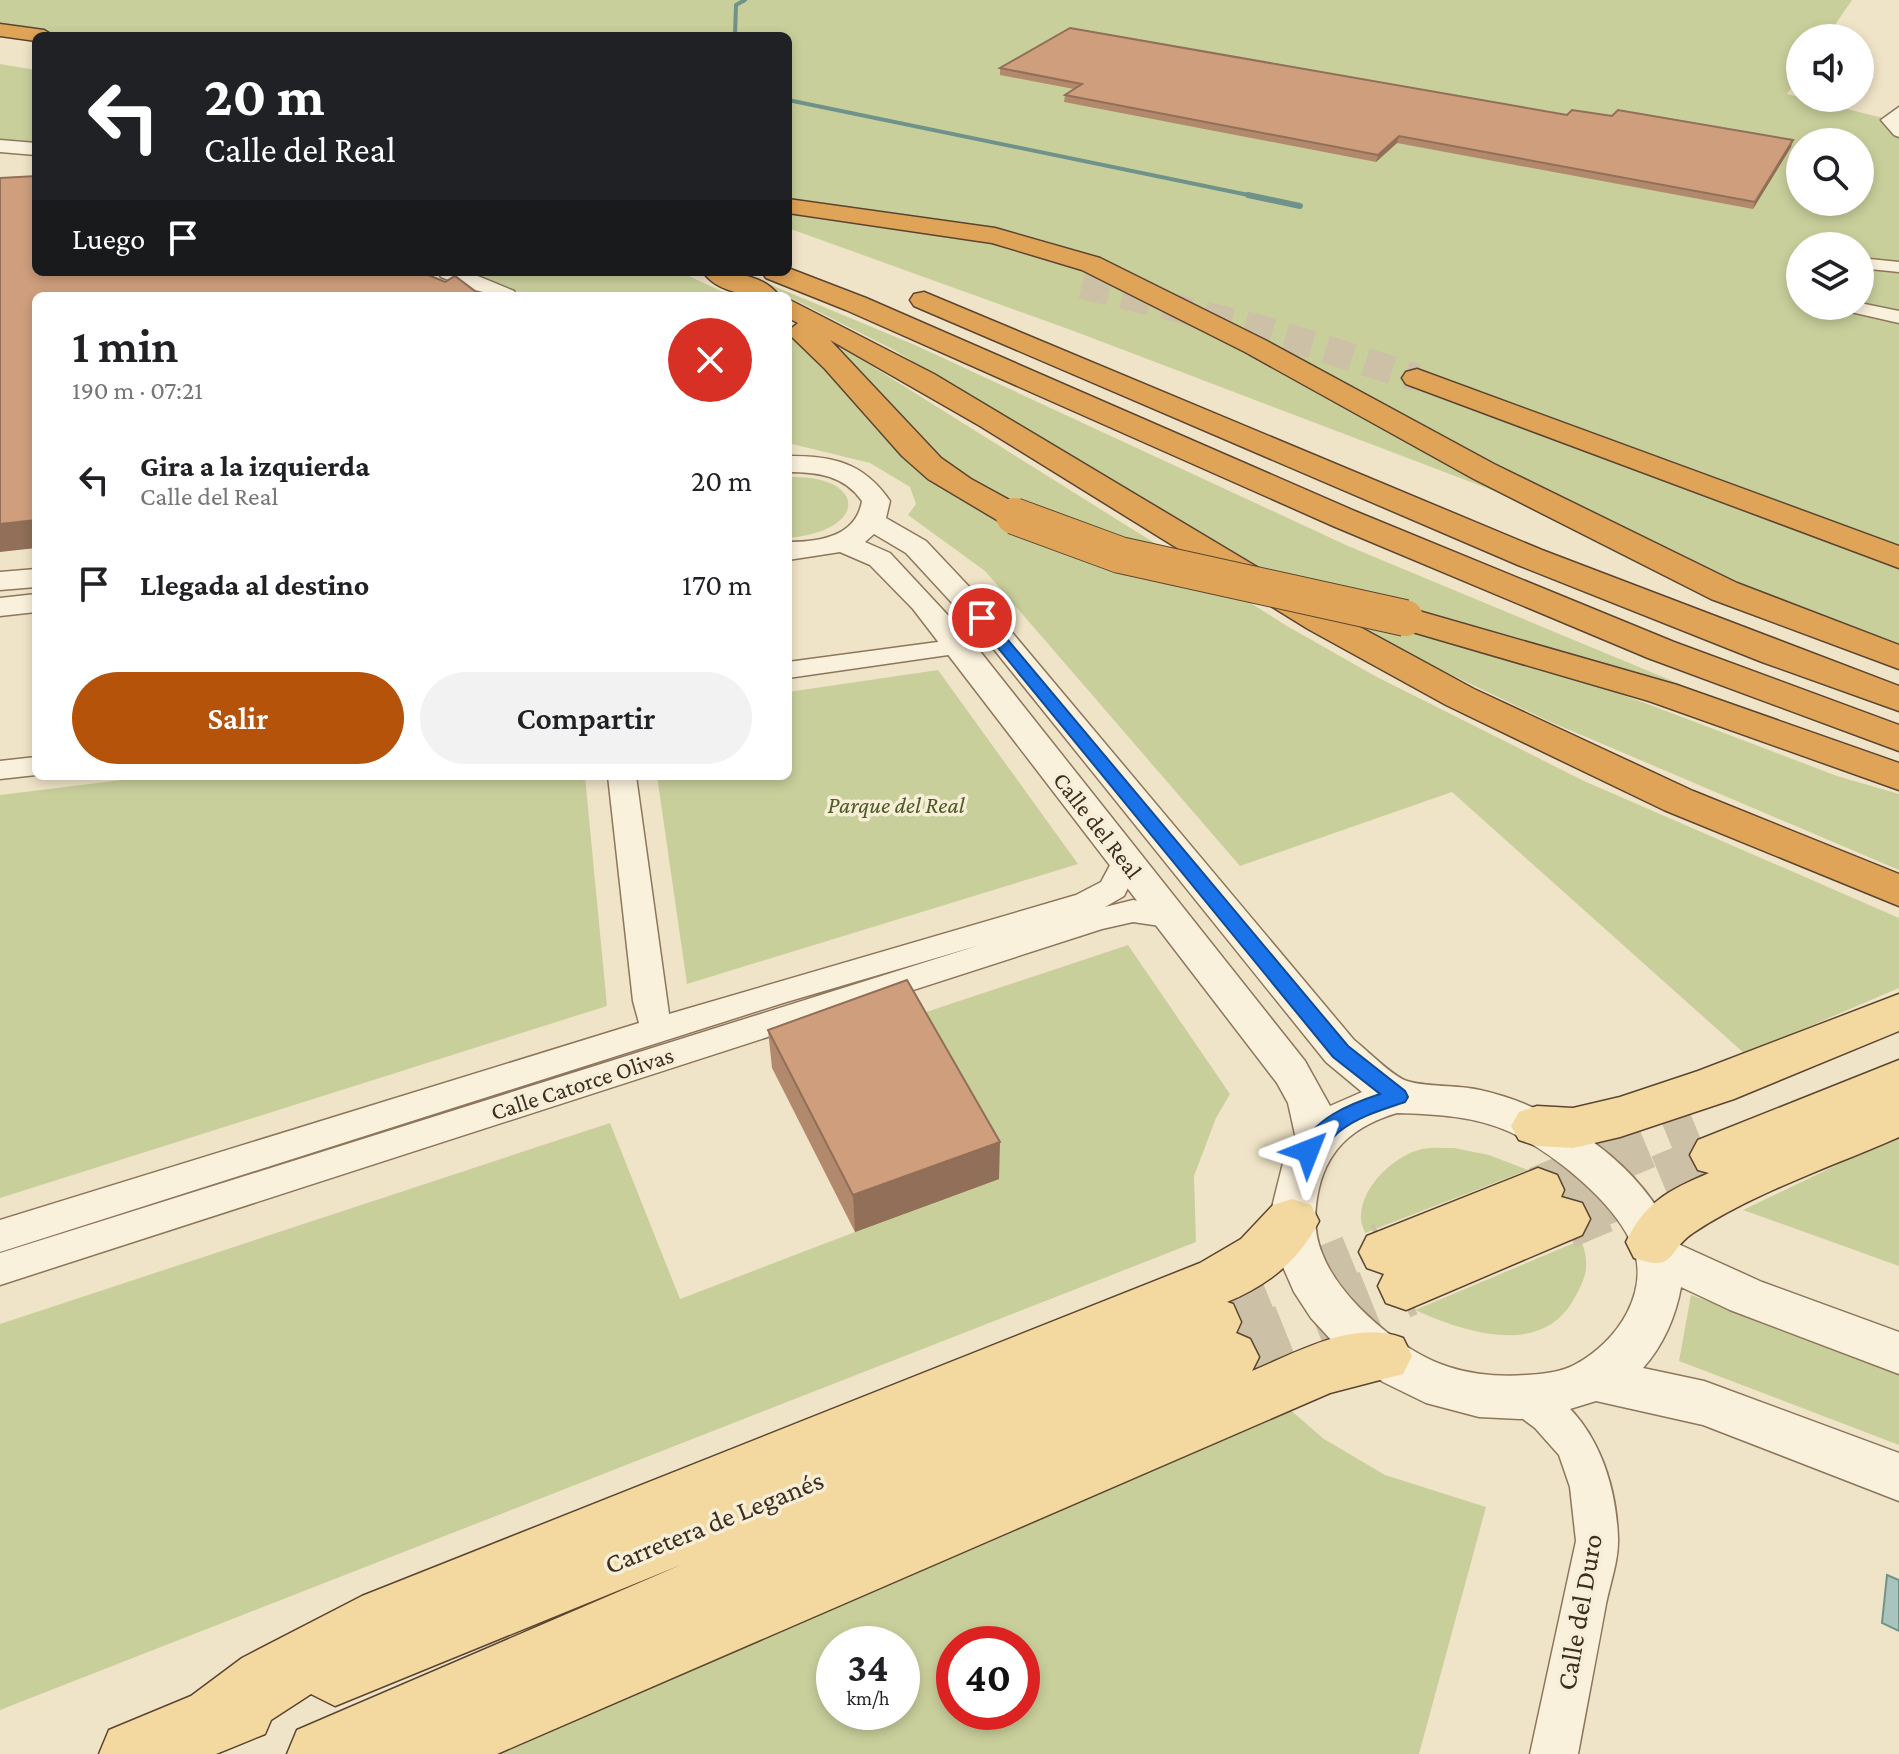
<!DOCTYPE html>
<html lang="es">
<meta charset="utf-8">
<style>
body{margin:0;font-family:"Crimson Pro",serif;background:#f2f2f2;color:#202124;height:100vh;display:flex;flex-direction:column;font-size:30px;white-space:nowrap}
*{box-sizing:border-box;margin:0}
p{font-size:26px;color:#757577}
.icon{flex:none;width:44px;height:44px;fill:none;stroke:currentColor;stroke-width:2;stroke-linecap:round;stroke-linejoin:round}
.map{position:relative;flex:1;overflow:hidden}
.side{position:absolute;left:32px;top:292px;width:760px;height:488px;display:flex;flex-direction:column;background:#fff;border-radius:12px;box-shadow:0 4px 12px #0003}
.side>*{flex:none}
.hud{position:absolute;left:32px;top:32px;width:760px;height:244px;border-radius:12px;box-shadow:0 4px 12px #0003;background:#202124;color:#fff;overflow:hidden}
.fabs{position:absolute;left:1786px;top:24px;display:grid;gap:16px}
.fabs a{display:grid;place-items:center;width:88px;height:88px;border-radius:50%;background:#fff;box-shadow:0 4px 12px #0003;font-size:40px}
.speed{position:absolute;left:816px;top:1626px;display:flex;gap:16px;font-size:40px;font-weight:700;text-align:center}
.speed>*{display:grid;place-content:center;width:104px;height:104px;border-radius:50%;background:#fff;box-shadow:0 4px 12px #0003;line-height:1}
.speed small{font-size:20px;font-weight:400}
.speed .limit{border:12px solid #d22;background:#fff;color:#111}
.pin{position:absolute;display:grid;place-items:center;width:68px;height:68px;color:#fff;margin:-34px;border:4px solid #fff;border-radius:50%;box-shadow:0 2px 8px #0007}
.me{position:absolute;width:88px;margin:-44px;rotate:45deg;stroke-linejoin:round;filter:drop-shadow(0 0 6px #0008)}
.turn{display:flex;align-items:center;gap:28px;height:168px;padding:0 40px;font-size:36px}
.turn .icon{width:104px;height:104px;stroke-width:2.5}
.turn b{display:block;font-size:56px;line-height:68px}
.then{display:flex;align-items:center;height:76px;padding:0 40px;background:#0003;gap:16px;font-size:30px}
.round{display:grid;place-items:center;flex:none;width:84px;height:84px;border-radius:42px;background:#f2f2f2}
.headline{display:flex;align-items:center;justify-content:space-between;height:136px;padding:0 40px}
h1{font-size:48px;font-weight:600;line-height:60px}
.action{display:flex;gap:16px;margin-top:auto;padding:16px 40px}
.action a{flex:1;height:92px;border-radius:48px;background:#b45309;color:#fff;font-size:32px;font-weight:600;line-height:92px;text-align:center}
.action a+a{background:#f2f2f2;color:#202124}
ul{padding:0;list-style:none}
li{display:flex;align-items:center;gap:24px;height:104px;padding:0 40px}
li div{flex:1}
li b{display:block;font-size:30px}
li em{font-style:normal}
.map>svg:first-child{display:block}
</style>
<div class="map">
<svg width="1899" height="1754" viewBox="0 0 1899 1754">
<rect width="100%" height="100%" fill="#f0e4c8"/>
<path fill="#c9cf9b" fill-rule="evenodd" d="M0,0H1852L1826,38H1800V75L1787,94L1899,122V645L1071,330L788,228V36H75L0,25ZM1800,142H1860V202H1800ZM1800,246H1860V306H1800Z
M0,64L36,70V142L0,139Z
M472,272H680L732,296H527Z
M740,272L915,345L1348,546L1747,712L1629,670L1403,609L1509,655L1645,703L1837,776L1899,794V870L1546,720L1364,633L1253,571L894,350Z
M788,334L818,361L877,430L921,470L945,467L827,338L1287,626L1375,676L1584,781L1899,918V988L1745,1054L1452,792L1240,866L985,571L908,515L916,504L910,487L870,463L788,443Z
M788,477C867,474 870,531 788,538Z
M938,670L1078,864L687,984L657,776H788V692Z
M154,776H585L607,1006L0,1198V795Z
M1128,945L1230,1094L1216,1118L1194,1176L1196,1242L0,1710V1324L610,1123L680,1299L855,1232L908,1018Z
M1899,1135V1266L1743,1210Z
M1454,1148L1489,1155L1528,1170L1365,1233C1363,1227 1360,1220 1361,1215C1362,1186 1395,1155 1422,1149C1432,1147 1444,1148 1454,1148Z
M1581,1240C1590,1263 1587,1276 1575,1297C1543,1359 1464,1332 1415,1310Z
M1691,1295L1899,1371V1445L1679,1361Z
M1288,1408L1324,1439L1385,1475L1486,1507L1419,1754H482ZM834,1644H902V1712H834ZM954,1644H1022V1712H954Z"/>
<path fill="#a9c4bc" stroke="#6f938a" stroke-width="2" d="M1887,1575L1899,1580V1631L1882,1623Z"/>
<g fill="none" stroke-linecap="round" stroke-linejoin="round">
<path stroke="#6f938a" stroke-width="4" d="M735,36L736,5L745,0
M788,100L1258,197"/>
<path stroke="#6f938a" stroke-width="6" d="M1248,195L1300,206"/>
<path stroke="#ccc0a6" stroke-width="47" stroke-dasharray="47 23" stroke-linecap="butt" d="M1538,1190L1695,1125
M1596,1205L1716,1155"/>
<path stroke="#ccc0a6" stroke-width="61" stroke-dasharray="61 30" stroke-linecap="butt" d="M1563,1219L1601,1203
M1213,1322L1386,1252
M1230,1357L1406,1286"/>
<path stroke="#ccc0a6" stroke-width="28" stroke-dasharray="28 14" stroke-linecap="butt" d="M1082,285L1265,330L1417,378"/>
<defs>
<path id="minor" d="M1899,107V137L1894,135L1881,120Z
M1860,258L1899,262V272L1860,268Z
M1860,303L1899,311V323L1842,310L1840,306H1860Z
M960,639L969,642L973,647L969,652L788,678V662Z
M36,757V775L0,779V761Z
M608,776H636L669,1014L1076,895L1101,882L1116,854L1126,851L1136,854L1141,861L1124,896L1105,907L1133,900L1178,908L1182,916L1178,924L1167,927L1133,922L1102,929L0,1285V1253L980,945L783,1003L0,1252V1220L639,1023L633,1001Z
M1526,1380C1590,1404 1616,1475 1618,1538C1619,1559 1610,1584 1606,1604C1597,1654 1587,1704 1578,1754H1530L1576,1541L1570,1487L1559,1455L1535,1428L1512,1411L1506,1398L1512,1385Z"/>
<path id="tertiary" d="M0,140L36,143V155L0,152Z
M438,272H468L514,291L517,296H487L441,277Z
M788,456C833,456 863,462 890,501L886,518L926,541L1010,630L1354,1040C1367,1050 1393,1077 1407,1081C1425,1087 1458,1085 1480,1090C1560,1108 1644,1165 1676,1243L1762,1282L1899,1332V1374L1730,1310L1681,1287C1676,1316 1663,1346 1643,1368L1704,1381L1899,1453V1501L1703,1425L1596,1401L1547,1416L1520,1419L1479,1417L1426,1403L1383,1382L1333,1342L1311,1318L1294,1292L1276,1251L1271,1224L1273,1203L1283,1163L1296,1139L1288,1103L1277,1083L913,609L870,565L840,552L788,560V542C819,542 856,537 862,501C844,475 817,472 788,472ZM874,534L906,553L988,642L1326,1062L1362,1092L1330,1106L1305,1061L971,640L890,553L865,542ZM1397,1113C1435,1114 1475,1116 1510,1132C1551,1152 1610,1198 1630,1240C1654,1289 1617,1343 1574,1365C1561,1372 1543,1374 1527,1375C1502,1377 1474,1375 1449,1367C1403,1353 1339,1299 1322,1253C1313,1231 1314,1210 1319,1188C1329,1146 1357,1125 1397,1113Z
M36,569V587L0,590V572Z
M36,594V612L0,616V598Z"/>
<path id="primary" d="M1899,994V1031L1734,1099L1620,1137L1573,1148L1537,1146L1519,1140L1511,1126L1519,1112L1537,1106L1573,1108L1620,1097L1698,1071Z
M1899,1060V1137C1831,1167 1755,1192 1693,1233C1666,1251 1677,1273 1634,1258L1626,1242C1645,1202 1669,1190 1709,1173L1698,1170L1690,1155L1698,1140Z
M1538,1168L1557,1175L1564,1190L1561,1197L1582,1203L1590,1219L1582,1235L1406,1310L1386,1303L1378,1286L1384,1274L1367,1268L1359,1252L1367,1236Z
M1292,1199L1311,1205L1319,1221C1299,1261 1268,1285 1227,1302L1233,1304L1241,1322L1236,1333L1250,1339L1259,1357L1252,1371C1298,1352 1354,1319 1403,1338L1412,1356L1403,1374L1330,1393L497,1754H287L297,1730L683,1564L335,1706L311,1694L271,1720L265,1734L216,1754H99L109,1730L191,1696L242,1658L362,1596L1200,1263L1241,1239L1273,1205Z"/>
<path id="motorway" d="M0,24L44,30L54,36H36V41L0,36Z
M788,199L995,228L1100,258L1265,340L1494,464L1737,583L1899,645V669L1711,599L1472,478L1245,352L1082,270L992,243L788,213Z
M788,268L866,298L1357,512L1674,642L1899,725V751L1648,658L1333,526L846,310L766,278L762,272H788Z
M703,272C728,272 763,273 779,296C754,296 719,295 703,272Z
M924,292L1542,550L1899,686V711L1762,662L1518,565L914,306L910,300L914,294Z
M788,299L934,374L1334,613L1474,689L1693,791L1899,874V906L1664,810L1446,705L1308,629L980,426L830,340L941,458L971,479L1026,509L1031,516L1026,523L1014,526L1002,523L928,479L902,456L825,369L792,337L788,331L798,323L788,318Z
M1417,369L1899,546V568L1406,384L1402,378L1406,372Z
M1405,607L1677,685L1899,763V790L1649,701L1392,626L1387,618L1392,610Z"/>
</defs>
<use href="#minor" stroke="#8d765c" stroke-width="3"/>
<use href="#tertiary" stroke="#8d765c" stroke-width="3"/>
<use href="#primary" stroke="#5b4430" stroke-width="3"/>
<use href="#motorway" stroke="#5b4430" stroke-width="3"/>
<use href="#minor" fill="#faf1dc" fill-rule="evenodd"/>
<use href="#tertiary" fill="#faf1dc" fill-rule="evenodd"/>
<use href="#primary" fill="#f3d9a0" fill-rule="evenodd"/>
<use href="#motorway" fill="#e0a458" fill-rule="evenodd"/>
<defs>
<path id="motorway-bridge" d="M1014,516L1120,555L1405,618"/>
</defs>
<use href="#motorway-bridge" stroke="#5b4430" stroke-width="38" stroke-linecap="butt"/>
<use href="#motorway-bridge" stroke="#e0a458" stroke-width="36"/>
</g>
<path fill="#b2896c" d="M1000,68L1567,115L1791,147L1753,209L1397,143L1376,162L1064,102L1065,95L1074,89L1000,75Z
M768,1030L999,1179L855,1232L772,1068Z"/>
<path fill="#916f58" d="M1399,136L1397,143L1376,162L1378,155Z
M1793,140L1791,147L1753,209L1755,202Z
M36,520V548L0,552V524Z
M1000,1142L999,1179L855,1232L853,1195Z"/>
<path fill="#cf9f7d" stroke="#916f58" stroke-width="2" d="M1070,28L1567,115L1572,110L1612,116L1618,110L1793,140L1755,202L1399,136L1378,155L1065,95L1082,84L1000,68Z
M36,176V272H421L445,282L455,276L475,291L494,296H36V520L0,524V178Z
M907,980L1000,1142L853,1195L768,1030Z"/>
<path fill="#1a73e8" stroke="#114b97" stroke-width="2" d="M982,613L987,615L1348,1046L1405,1091L1408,1097L1405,1102C1382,1110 1359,1116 1340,1131C1327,1141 1319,1163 1301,1157L1298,1151C1315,1118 1347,1105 1380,1094L1333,1057L976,621L974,618Z"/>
<g text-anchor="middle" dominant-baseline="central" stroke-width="7" stroke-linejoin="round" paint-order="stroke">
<g font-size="24" font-style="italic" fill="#4d5a26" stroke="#f7eed8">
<text x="896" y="804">Parque del Real</text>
</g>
<g font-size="24" fill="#3d2e20" stroke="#f7eed8">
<text transform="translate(1098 825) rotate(52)">Calle del Real</text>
<text transform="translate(582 1083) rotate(-18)">Calle Catorce Olivas</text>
</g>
<g font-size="28" fill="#3d2e20" stroke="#f7eed8">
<text transform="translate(714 1522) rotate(-22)">Carretera de Leganés</text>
<text transform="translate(1579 1612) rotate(-80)">Calle del Duro</text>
</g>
</g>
</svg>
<div class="fabs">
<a><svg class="icon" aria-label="sound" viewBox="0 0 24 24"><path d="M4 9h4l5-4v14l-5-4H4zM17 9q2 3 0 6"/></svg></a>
<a><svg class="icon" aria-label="search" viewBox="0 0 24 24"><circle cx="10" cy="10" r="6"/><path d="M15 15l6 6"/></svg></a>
<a><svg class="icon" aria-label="layers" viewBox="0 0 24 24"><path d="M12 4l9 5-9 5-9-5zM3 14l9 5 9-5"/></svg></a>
</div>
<div class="speed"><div>34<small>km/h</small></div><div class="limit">40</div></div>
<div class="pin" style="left:982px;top:618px;background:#d93025"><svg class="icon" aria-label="arrive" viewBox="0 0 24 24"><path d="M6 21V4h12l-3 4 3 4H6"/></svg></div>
<svg class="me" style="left:1308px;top:1151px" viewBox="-20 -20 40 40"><path d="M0-17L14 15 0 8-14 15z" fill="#1a73e8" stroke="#fff" stroke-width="4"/></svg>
<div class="hud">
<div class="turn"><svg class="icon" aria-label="left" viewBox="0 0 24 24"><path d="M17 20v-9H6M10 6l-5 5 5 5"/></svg><div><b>20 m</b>Calle del Real</div></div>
<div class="then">Luego<svg class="icon" aria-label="arrive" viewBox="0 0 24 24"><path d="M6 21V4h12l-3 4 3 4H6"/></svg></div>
</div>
<section class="side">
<div class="headline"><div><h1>1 min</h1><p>190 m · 07:21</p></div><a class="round" style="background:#d93025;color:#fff"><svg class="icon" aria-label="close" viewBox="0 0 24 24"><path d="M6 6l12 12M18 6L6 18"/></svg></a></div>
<ul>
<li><svg class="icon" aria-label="left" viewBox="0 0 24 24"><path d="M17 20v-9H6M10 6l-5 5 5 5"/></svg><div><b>Gira a la izquierda</b><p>Calle del Real</p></div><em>20 m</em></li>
<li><svg class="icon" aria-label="arrive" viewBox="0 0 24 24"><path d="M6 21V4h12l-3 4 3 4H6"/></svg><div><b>Llegada al destino</b></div><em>170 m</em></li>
</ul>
<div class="action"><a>Salir</a><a>Compartir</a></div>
</section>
</div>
